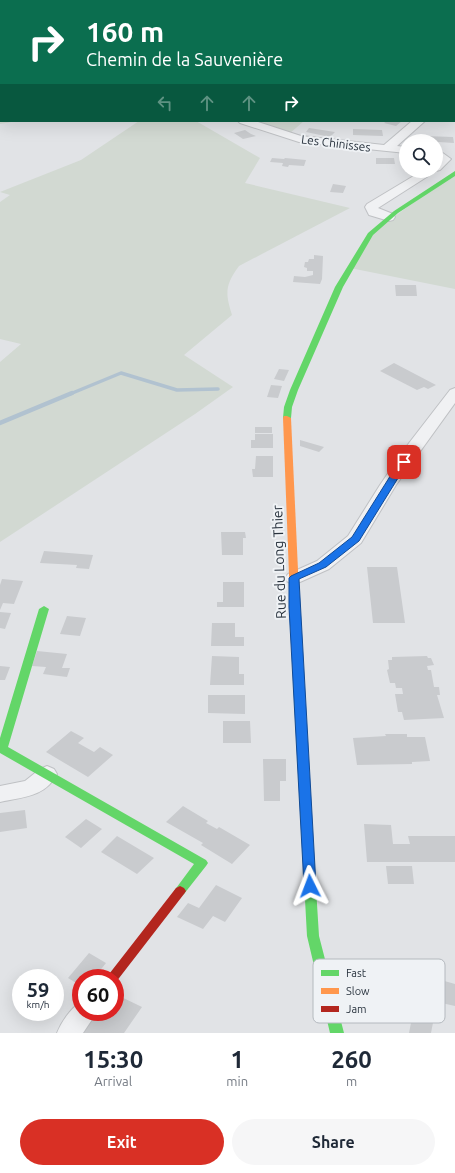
<!DOCTYPE html>
<meta charset="utf-8">
<style>
body{margin:0;font-family:Ubuntu,sans-serif;background:#f6f6f7;color:#1f2937;height:100vh;display:flex;flex-direction:column;font-size:15px;white-space:nowrap}
*{box-sizing:border-box;margin:0}
p{font-size:13px;color:#747a83}
.icon{flex:none;width:22px;height:22px;fill:none;stroke:currentColor;stroke-width:2;stroke-linecap:round;stroke-linejoin:round}
.map{position:relative;height:1033px;overflow:hidden}
.sheet{display:flex;flex-direction:column;background:#fff;flex:1}
.sheet>*{flex:none}
.banner{position:absolute;left:0px;top:0px;width:455px;height:122px;box-shadow:0 4px 16px #0002;background:#0b6e4f;color:#fff;overflow:hidden}
.fabs{position:absolute;left:399px;top:134px;display:grid;gap:8px}
.fabs a{display:grid;place-items:center;width:44px;height:44px;border-radius:50%;background:#fff;box-shadow:0 4px 16px #0002;font-size:20px}
.speed{position:absolute;left:12px;top:969px;display:flex;gap:8px;font-size:20px;font-weight:700;text-align:center}
.speed>*{display:grid;place-content:center;width:52px;height:52px;border-radius:50%;background:#fff;box-shadow:0 4px 16px #0002;line-height:1}
.speed small{font-size:10px;font-weight:400}
.speed .limit{border:6px solid #d22;background:#fff;color:#111}
.pin{position:absolute;display:grid;place-items:center;width:34px;height:34px;color:#fff;margin:-17px;border-radius:8px;box-shadow:0 2px 6px #0006}
.me{position:absolute;width:44px;margin:-22px;rotate:357deg;stroke-linejoin:round;filter:drop-shadow(0 0 3px #0008)}
.turn{display:flex;align-items:center;gap:14px;height:84px;padding:0 20px;font-size:18px}
.turn .icon{width:52px;height:52px;stroke-width:2.5}
.turn b{display:block;font-size:28px;line-height:34px}
.lanes{display:flex;align-items:center;height:38px;padding:0 20px;background:#0003;justify-content:center;gap:20px;direction:ltr}
.lanes .off{opacity:.35}
.eta{display:flex;justify-content:space-evenly;align-items:center;height:68px;text-align:center}
.eta b{font-size:24px;font-weight:700;line-height:28px}
.primary-button{display:flex;gap:8px;margin-top:auto;padding:8px 20px}
.primary-button a{flex:1;height:46px;border-radius:24px;background:#d93025;color:#fff;font-size:16px;font-weight:700;line-height:46px;text-align:center}
.primary-button a+a{background:#f6f6f7;color:#1f2937}
.map>svg:first-child{display:block}
</style>
<div class="map">
<svg width="455" height="1033" viewBox="0 0 455 1033">
<rect width="100%" height="100%" fill="#e1e3e6"/>
<path fill="#d2d9d2" d="M0,0L48,1H1V121H17L0,124Z
M154,0H315L152,1Z
M139,121H196L260,158L245,183L350,208L239,266C225,285 225,293 232,315L184,355L233,387L195,414L0,542V362L21,344L0,339V202L10,195L0,192L81,160Z
M254,121H304L289,134Z
M455,173V289L350,268L370,234Z"/>
<g fill="none" stroke-linecap="round" stroke-linejoin="round">
<path stroke="#b1c2d0" stroke-width="3.5" d="M70,394L121,373L177,390L218,389"/>
<path stroke="#b1c2d0" stroke-width="4.5" d="M0,423L72,393"/>
</g>
<path fill="#c9cbce" d="M387,121H402L396,126L384,123Z
M309,128L335,132L330,137L306,132Z
M353,129L382,130L383,136L353,135Z
M245,130L251,134L256,136L243,139L234,133Z
M423,136L453,137L454,143L423,141Z
M272,158L284,159L285,158L306,160L304,166L289,165L288,167L282,166L283,163L270,162Z
M376,158H394L395,164H376Z
M333,184L346,186L343,193L330,192Z
M314,255L323,256L322,279L320,284L293,282L294,276L305,277L313,275V271H307V268L304,267L305,262H308L309,259H314Z
M395,285H416L417,296H396Z
M394,363L436,385L428,389L424,387L417,390L380,371Z
M279,369L289,370L284,381L274,379Z
M271,385L282,386L278,398L267,397Z
M255,427H272V433H255Z
M255,434H273V448H251V440H255Z
M300,440L324,447L319,452L300,446Z
M256,456H273V477H253L252,469H255Z
M221,532H245L246,538H243V555H222Z
M44,551L81,554L93,555L89,569L76,568L77,565L40,563Z
M367,567H397L405,623H373Z
M2,579L23,581L14,604L3,603L0,610V585Z
M223,582H244V607H217V602H223Z
M0,612L11,613L5,629L0,628Z
M67,616L86,618L80,636L60,634Z
M212,623H235V637H244V646H211Z
M37,651L67,654L62,668H70L67,677L43,674L46,667L32,666Z
M212,656L239,657V674H244V685H210Z
M427,656L428,658H431L434,665L427,666L428,670H431L434,687H439L440,695H437L444,718L404,720L402,712H398L395,694H403L402,688H396L395,683H390L387,670L389,669L388,660H392V657Z
M0,666L10,667L5,680H0Z
M208,695H245V714L208,713Z
M223,721H250L251,743H223Z
M71,731L84,738L78,743L94,752L100,747L113,755L88,777L46,752Z
M385,734H407V737H425L430,761L412,762V764L357,765L353,738L386,736Z
M263,759H286V781H280V801H264Z
M183,806L208,821L206,823L217,829L219,827L250,845L232,864L201,845L203,843L166,822Z
M25,810L27,828L0,832V813Z
M86,819L102,829L81,848L65,837Z
M364,824L391,825L393,844H410L408,836H455V862H367Z
M117,836L154,858L137,874L101,852Z
M386,866H412L414,884H388Z
M216,885L242,898L225,922L213,916L203,929L177,917L188,903L199,908Z
M89,953L106,963L94,978H81V986L68,978Z
M420,977L440,982V989L441,980L455,984V1006L437,1002L431,1033H409Z
M115,994L142,1007L124,1033H82L97,1012H115Z"/>
<g fill="none" stroke-linecap="round" stroke-linejoin="round">
<defs>
<path id="street" d="M51,0H61V1H51Z
M310,0H320V1H310Z
M454,49H455V55H454Z
M238,121H255L301,136L384,145L412,121H425L397,146L406,147V153L299,142L240,123Z
M436,150L440,151L451,159L440,170L436,171V161L438,159L436,158Z
M422,171H436L378,208L393,214L395,217L393,220L389,221L369,215L365,207L367,204Z
M455,388V403L396,485L361,543L329,569L300,582L294,584L288,582L285,578L288,574L317,561L348,536L380,485L406,447L450,390Z
M47,766L54,769L57,774C45,797 23,797 0,802V786L25,781L40,769Z
M81,1003V1012H97L83,1033H57C61,1023 71,1007 81,1003Z"/>
</defs>
<use href="#street" stroke="#bfc1c4" stroke-width="2"/>
<use href="#street" fill="#f0f1f3" fill-rule="evenodd"/>
<path fill="#63d668" fill-rule="evenodd" d="M455,171V176L398,213L373,235L343,287L298,390L292,407L291,418L287,420H284L283,418L284,407L290,390L335,287L368,233L394,211Z
M44,606L49,609L8,747L206,860L208,863L206,866L184,894L180,896L176,894L174,891L194,864L0,753V738L39,609Z
M298,675L302,677L303,679L319,936L344,1033H330L307,936L293,679L294,677Z"/>
<path fill="#ff974d" fill-rule="evenodd" d="M284,416H287L291,418L303,679L302,681H294L293,679L283,418Z"/>
<path fill="#b3261e" fill-rule="evenodd" d="M180,886L184,888L186,891L184,894L116,982H115V978H106L176,888Z"/>
</g>
<path fill="#1a73e8" stroke="#114b97" d="M404,459L408,462L359,541L326,567L299,579L316,886L314,889L310,891L306,889L304,886L289,607V578L291,576L319,563L352,537L399,462Z"/>
<g text-anchor="middle" dominant-baseline="central" stroke-width="4" stroke-linejoin="round" paint-order="stroke">
<g font-size="12" fill="#29333e" stroke="#eff2f5">
<text transform="translate(336 143) rotate(7)">Les Chinisses</text>
</g>
<g font-size="14" fill="#29333e" stroke="#eff2f5">
<text transform="translate(279 562) rotate(-92)">Rue du Long Thier</text>
</g>
</g>
<rect x="313" y="959" width="132" height="64" rx="6" fill="#eff2f5" stroke="#b4b9be" stroke-width="1"/>
<rect x="321" y="970" width="18" height="6" fill="#63d668"/>
<rect x="321" y="988" width="18" height="6" fill="#ff974d"/>
<rect x="321" y="1006" width="18" height="6" fill="#b3261e"/>
<g font-size="11" fill="#29333e">
<text x="346" y="977">Fast</text>
<text x="346" y="995">Slow</text>
<text x="346" y="1013">Jam</text>
</g>
</svg>
<div class="fabs">
<a><svg class="icon" aria-label="search" viewBox="0 0 24 24"><circle cx="10" cy="10" r="6"/><path d="M15 15l6 6"/></svg></a>
</div>
<div class="speed"><div>59<small>km/h</small></div><div class="limit">60</div></div>
<div class="pin" style="left:404px;top:462px;background:#d93025"><svg class="icon" aria-label="arrive" viewBox="0 0 24 24"><path d="M6 21V4h12l-3 4 3 4H6"/></svg></div>
<svg class="me" style="left:310px;top:886px" viewBox="-20 -20 40 40"><path d="M0-17L14 15 0 8-14 15z" fill="#1a73e8" stroke="#fff" stroke-width="4"/></svg>
<div class="banner">
<div class="turn"><svg class="icon" aria-label="right" viewBox="0 0 24 24"><path d="M7 20v-9h11M14 6l5 5-5 5"/></svg><div><b>160 m</b>Chemin de la Sauvenière</div></div>
<div class="lanes"><svg class="icon off" aria-label="left" viewBox="0 0 24 24"><path d="M17 20v-9H6M10 6l-5 5 5 5"/></svg><svg class="icon off" aria-label="ahead" viewBox="0 0 24 24"><path d="M12 20V5M6 11l6-6 6 6"/></svg><svg class="icon off" aria-label="ahead" viewBox="0 0 24 24"><path d="M12 20V5M6 11l6-6 6 6"/></svg><svg class="icon" aria-label="right" viewBox="0 0 24 24"><path d="M7 20v-9h11M14 6l5 5-5 5"/></svg></div>
</div>
</div>
<section class="sheet">
<div class="eta">
<div><b>15:30</b><p>Arrival</p></div>
<div><b>1</b><p>min</p></div>
<div><b>260</b><p>m</p></div>
</div>
<div class="primary-button"><a>Exit</a><a>Share</a></div>
</section>
